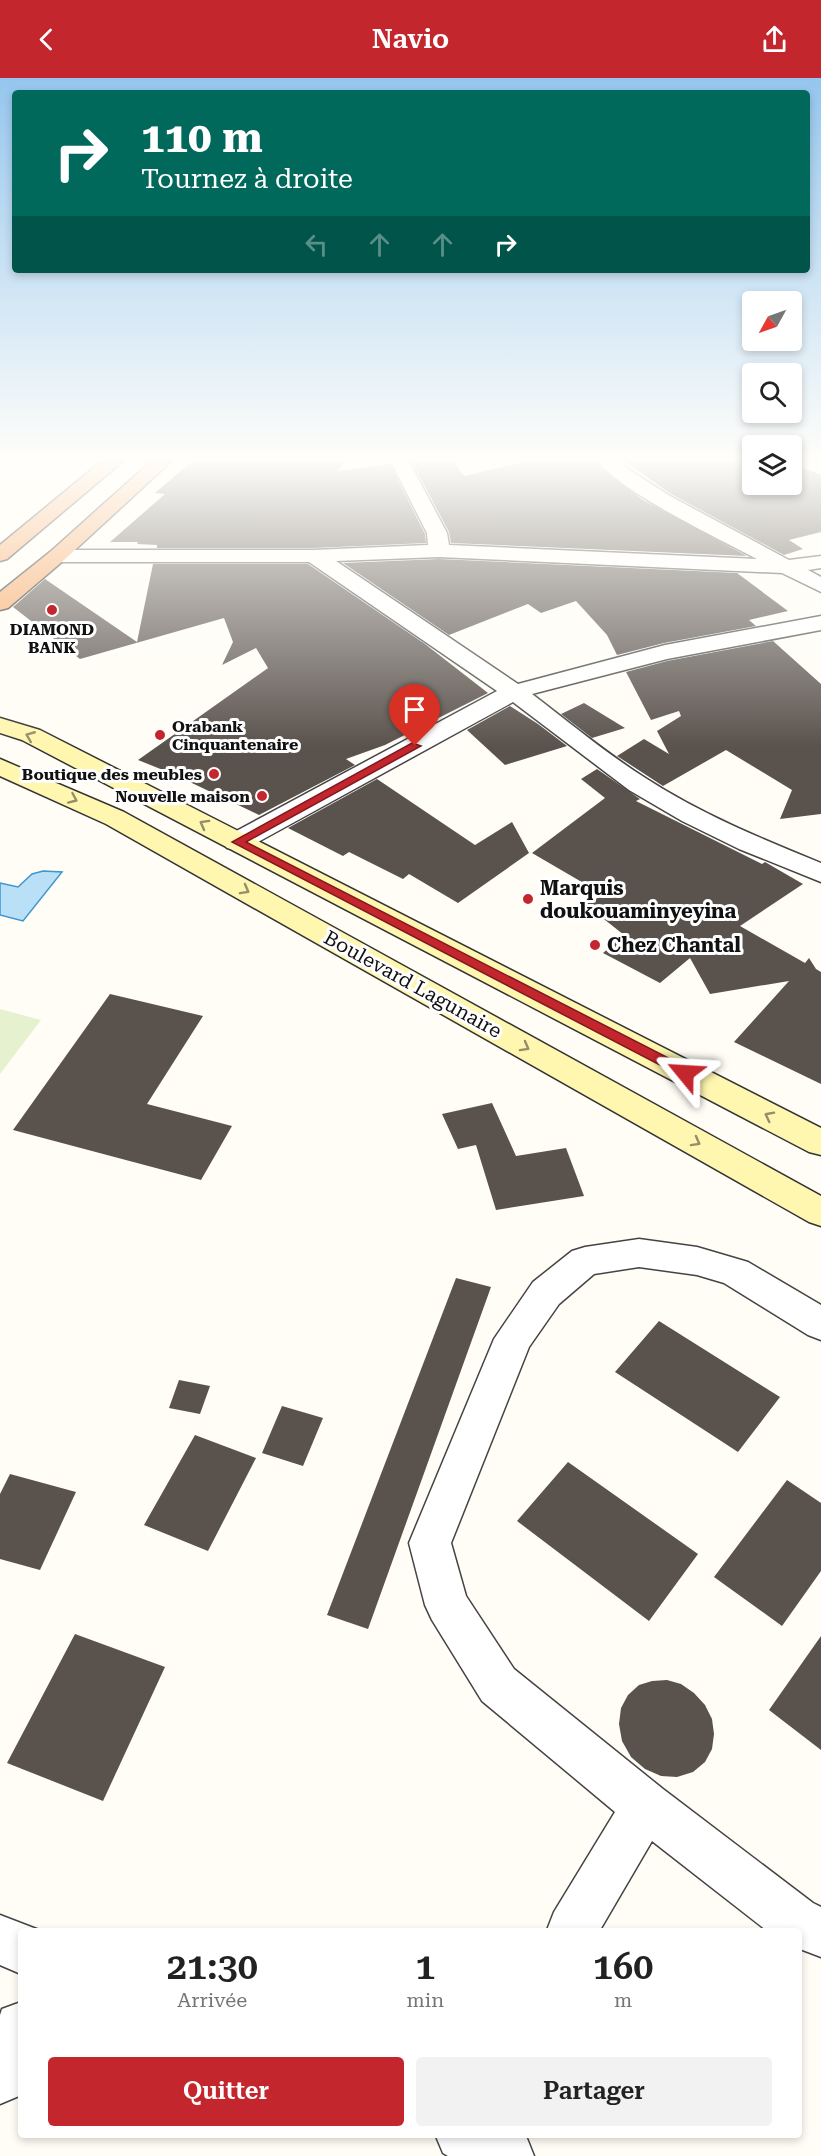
<!DOCTYPE html>
<html lang="fr">
<meta charset="utf-8">
<style>
body{margin:0;font-family:"Roboto Serif",serif;background:#f2f2f2;color:#222;height:100vh;display:flex;flex-direction:column;font-size:22px;white-space:nowrap}
*{box-sizing:border-box;margin:0}
p{font-size:20px;color:#767676}
.icon{flex:none;width:33px;height:33px;fill:none;stroke:currentColor;stroke-width:2;stroke-linecap:round;stroke-linejoin:round}
.map{position:relative;flex:1;overflow:hidden}
.panel{position:absolute;left:18px;top:1850px;width:784px;height:210px;display:flex;flex-direction:column;background:#fff;border-radius:6px;box-shadow:0 3px 9px #0003}
.panel>*{flex:none}
.hud{position:absolute;left:12px;top:12px;width:798px;height:183px;border-radius:6px;box-shadow:0 3px 9px #0003;background:#00695c;color:#fff;overflow:hidden}
.needle{width:39px;rotate:230deg}
.tools{position:absolute;left:742px;top:213px;display:grid;gap:12px}
.tools a{display:grid;place-items:center;width:60px;height:60px;border-radius:6px;background:#fff;box-shadow:0 3px 9px #0003;font-size:30px}
.pin{position:absolute;display:grid;place-items:center;width:51px;height:51px;color:#fff;margin:-62px -26px;border-radius:50% 50% 50% 0;rotate:-45deg;box-shadow:0 0 6px #0007}
.pin .icon{rotate:45deg}
.me{position:absolute;width:66px;margin:-33px;rotate:297deg;stroke-linejoin:round;filter:drop-shadow(0 0 4px #0008)}
.turn{display:flex;align-items:center;gap:21px;height:126px;padding:0 30px;font-size:27px}
.turn .icon{width:78px;height:78px;stroke-width:2.5}
.turn b{display:block;font-size:42px;line-height:51px}
.lanes{display:flex;align-items:center;height:57px;padding:0 30px;background:#0003;justify-content:center;gap:30px;direction:ltr}
.lanes .off{opacity:.35}
.eta{display:flex;justify-content:space-evenly;align-items:center;height:102px;text-align:center}
.eta b{font-size:36px;font-weight:600;line-height:42px}
.primary-button{display:flex;gap:12px;margin-top:auto;padding:12px 30px}
.primary-button a{flex:1;height:69px;border-radius:6px;background:#c4262e;color:#fff;font-size:24px;font-weight:600;line-height:69px;text-align:center}
.primary-button a+a{background:#f2f2f2;color:#222}
header{display:flex;justify-content:space-between;align-items:center;height:78px;padding:0 30px;background:#c4262e;color:#fff;font-size:27px;font-weight:600}
.map>svg:first-child{display:block}
</style>
<header><svg class="icon" aria-label="back" viewBox="0 0 24 24"><path d="M15 5l-7 7 7 7"/></svg>Navio<svg class="icon" aria-label="share" viewBox="0 0 24 24"><path d="M12 15V3M7 8l5-5 5 5M5 13v7h14v-7"/></svg></header>
<div class="map">
<svg width="821" height="2078" viewBox="0 0 821 2078">
<rect width="100%" height="100%" fill="#fffdf5"/>
<path fill="#e6f2cf" d="M0,931L41,942L0,996Z"/>
<path fill="#b9e0f7" stroke="#3f96cf" stroke-width="1.5" d="M43,793L62,794L23,843L0,837V805L18,809L32,796Z"/>
<path fill="#5a524d" d="M198,378H350L337,393L390,386L425,456L426,465L314,470H157V467L137,466L138,464H110L165,416L155,415Z
M547,378H591L604,393L643,422L747,478L451,465L449,454L412,384L451,379L464,398Z
M617,378H753V406H792V378H798L799,388L821,397V454L789,462L803,471L784,477L671,416Z
M439,481L737,495L788,533L749,542L756,548L664,565L617,577L607,557L576,523L541,535L528,526L449,557L343,485Z
M153,486H308L425,566L488,615L385,667L346,681L355,687L259,737L173,696L138,682L268,590L256,570L222,587L233,564L224,540L80,581L13,529L45,501L137,564Z
M773,563L821,606V736L780,741L792,712L726,672L663,708L617,678L644,661L669,676L657,653L681,638L679,633L651,642L626,594L667,583Z
M584,625L625,650L592,660L561,636Z
M510,628L538,646L567,668L505,687L467,652Z
M597,691L640,721L636,723L762,786L765,784L803,806L740,848L805,885L809,880L816,891L821,894V1006L734,964L789,903L710,916L690,880L660,905L603,875L624,857L585,826L604,817L532,775L605,720L581,701Z
M377,701L475,767L512,744L529,775L458,825L409,796L403,801L349,774L343,778L288,750Z
M110,916L203,938L147,1026L232,1048L201,1102L13,1052Z
M492,1025L516,1078L566,1070L584,1118L496,1132L476,1067L458,1071L442,1036Z
M456,1200L491,1209L368,1551L327,1537Z
M659,1243L780,1319L738,1374L615,1294Z
M179,1302L210,1308L200,1336L169,1330Z
M282,1328L323,1340L303,1388L262,1375Z
M195,1357L256,1380L208,1473L144,1447Z
M568,1384L698,1476L649,1543L517,1443Z
M10,1396L76,1414L40,1492L0,1481V1416Z
M787,1402L821,1425V1493L782,1548L714,1499Z
M75,1556L165,1589L103,1723L7,1685Z
M821,1558V1672L769,1632Z
M667,1602L681,1606L694,1615L705,1627L712,1641L714,1656L712,1671L705,1684L693,1694L677,1699L661,1698L645,1691L631,1679L622,1663L619,1646L621,1630L628,1617L639,1607L652,1603Z"/>
<g fill="none" stroke-linecap="round" stroke-linejoin="round">
<defs>
<path id="street" d="M388,378H406L447,455L449,467L757,481C716,459 617,413 593,378H613L628,391L670,418L789,482L821,478V490L808,492L821,499V514L782,495L439,479L336,483L518,606L665,567L821,538V552L667,581L532,616C570,645 607,676 647,701C701,736 762,761 821,785V804L739,771L682,743L629,712L513,624L247,770L237,772L227,770L223,764L227,758L497,613L309,484H57L50,482L47,478L50,474L57,472H314L428,467L427,455Z
M639,1161L697,1169L748,1184L821,1227V1262L808,1257L724,1205L697,1197L639,1189L594,1196L559,1226L529,1269L451,1465L466,1518L514,1591L663,1711L813,1825L821,1829V1879L800,1871V1852H766L652,1763L600,1852H547L554,1834L615,1734L482,1623L432,1542L425,1527L409,1465L494,1261L533,1204L572,1173L585,1169Z
M0,1837L39,1852H21V1896L0,1887Z
M21,1924V2013L19,2018L0,2026V1937L2,1931Z
M435,2056H522L526,2058L534,2078H448L443,2075Z"/>
<path id="secondary" d="M0,640L40,652L821,1050V1077L809,1074L22,662L0,655Z
M0,681L124,734L821,1118V1148L809,1144L106,746L0,698Z"/>
<path id="highway" d="M108,378H129L7,481L0,483V467Z
M157,378H177L64,482L8,530L0,532V514L50,474Z"/>
</defs>
<use href="#street" stroke="#444" stroke-width="3"/>
<use href="#secondary" stroke="#333" stroke-width="3"/>
<use href="#highway" stroke="#222" stroke-width="3"/>
<use href="#street" fill="#fff" fill-rule="evenodd"/>
<use href="#secondary" fill="#fff6b0" fill-rule="evenodd"/>
<use href="#highway" fill="#f5a25d" fill-rule="evenodd"/>
</g>
<defs><path id="oneway-chevron" d="M-2-3.5L2.5 0L-2 3.5" fill="none" stroke-width="1.6" stroke-linecap="round" stroke-linejoin="round" transform="scale(1.5)"/></defs>
<g stroke="#948f68">
<use href="#oneway-chevron" transform="translate(30 658) rotate(-158)"/>
<use href="#oneway-chevron" transform="translate(73 721) rotate(24)"/>
<use href="#oneway-chevron" transform="translate(204 746) rotate(-151)"/>
<use href="#oneway-chevron" transform="translate(245 812) rotate(29)"/>
<use href="#oneway-chevron" transform="translate(525 969) rotate(29)"/>
<use href="#oneway-chevron" transform="translate(769 1038) rotate(-153)"/>
<use href="#oneway-chevron" transform="translate(696 1064) rotate(29)"/>
</g>
<linearGradient id="sky" x2="0" y2="1"><stop stop-color="#95c6ee"/><stop offset="0.57" stop-color="#fffefa"/><stop offset="1" stop-color="#fffefa" stop-opacity="0"/></linearGradient>
<rect width="821" height="669" fill="url(#sky)"/>
<path fill="#c4262e" stroke="#7f191e" stroke-width="1.5" d="M412,665L421,668L246,764L690,991L692,995L690,998H681L232,764Z"/>
<g fill="#c4262e" stroke="#fff" stroke-width="2">
<circle cx="52" cy="532" r="6"/>
<circle cx="160" cy="657" r="6"/>
<circle cx="214" cy="696" r="6"/>
<circle cx="262" cy="718" r="6"/>
<circle cx="528" cy="821" r="6"/>
<circle cx="595" cy="867" r="6"/>
</g>
<g text-anchor="middle" dominant-baseline="central" stroke-width="6" stroke-linejoin="round" paint-order="stroke">
<g font-size="16" font-weight="bold" fill="#111" stroke="#fff" text-anchor="end">
<text x="52" y="551" text-anchor="middle">DIAMOND<tspan x="52" dy="18">BANK</tspan></text>
<text x="172" y="648" text-anchor="start">Orabank<tspan x="172" dy="18">Cinquantenaire</tspan></text>
<text x="202" y="696">Boutique des meubles</text>
<text x="250" y="718">Nouvelle maison</text>
</g>
<g font-size="20" font-weight="bold" fill="#111" stroke="#fff" text-anchor="start">
<text x="540" y="810">Marquis<tspan x="540" dy="23">doukouaminyeyina</tspan></text>
<text x="607" y="867">Chez Chantal</text>
</g>
<g font-size="20" fill="#111" stroke="#fff">
<text transform="translate(413 906) rotate(29)">Boulevard Lagunaire</text>
</g>
</g>
</svg>
<div class="tools">
<a><svg class="needle" viewBox="-14 -14 28 28"><path d="M0-13l5 13h-10z" fill="#e53935"/><path d="M0 13l5-13h-10z" fill="#767676"/></svg></a>
<a><svg class="icon" aria-label="search" viewBox="0 0 24 24"><circle cx="10" cy="10" r="6"/><path d="M15 15l6 6"/></svg></a>
<a><svg class="icon" aria-label="layers" viewBox="0 0 24 24"><path d="M12 4l9 5-9 5-9-5zM3 14l9 5 9-5"/></svg></a>
</div>
<div class="pin" style="left:415px;top:668px;background:#d93025"><svg class="icon" aria-label="arrive" viewBox="0 0 24 24"><path d="M6 21V4h12l-3 4 3 4H6"/></svg></div>
<svg class="me" style="left:685px;top:995px" viewBox="-20 -20 40 40"><path d="M0-17L14 15 0 8-14 15z" fill="#c4262e" stroke="#fff" stroke-width="4"/></svg>
<div class="hud">
<div class="turn"><svg class="icon" aria-label="right" viewBox="0 0 24 24"><path d="M7 20v-9h11M14 6l5 5-5 5"/></svg><div><b>110 m</b>Tournez à droite</div></div>
<div class="lanes"><svg class="icon off" aria-label="left" viewBox="0 0 24 24"><path d="M17 20v-9H6M10 6l-5 5 5 5"/></svg><svg class="icon off" aria-label="ahead" viewBox="0 0 24 24"><path d="M12 20V5M6 11l6-6 6 6"/></svg><svg class="icon off" aria-label="ahead" viewBox="0 0 24 24"><path d="M12 20V5M6 11l6-6 6 6"/></svg><svg class="icon" aria-label="right" viewBox="0 0 24 24"><path d="M7 20v-9h11M14 6l5 5-5 5"/></svg></div>
</div>
<section class="panel">
<div class="eta">
<div><b>21:30</b><p>Arrivée</p></div>
<div><b>1</b><p>min</p></div>
<div><b>160</b><p>m</p></div>
</div>
<div class="primary-button"><a>Quitter</a><a>Partager</a></div>
</section>
</div>
